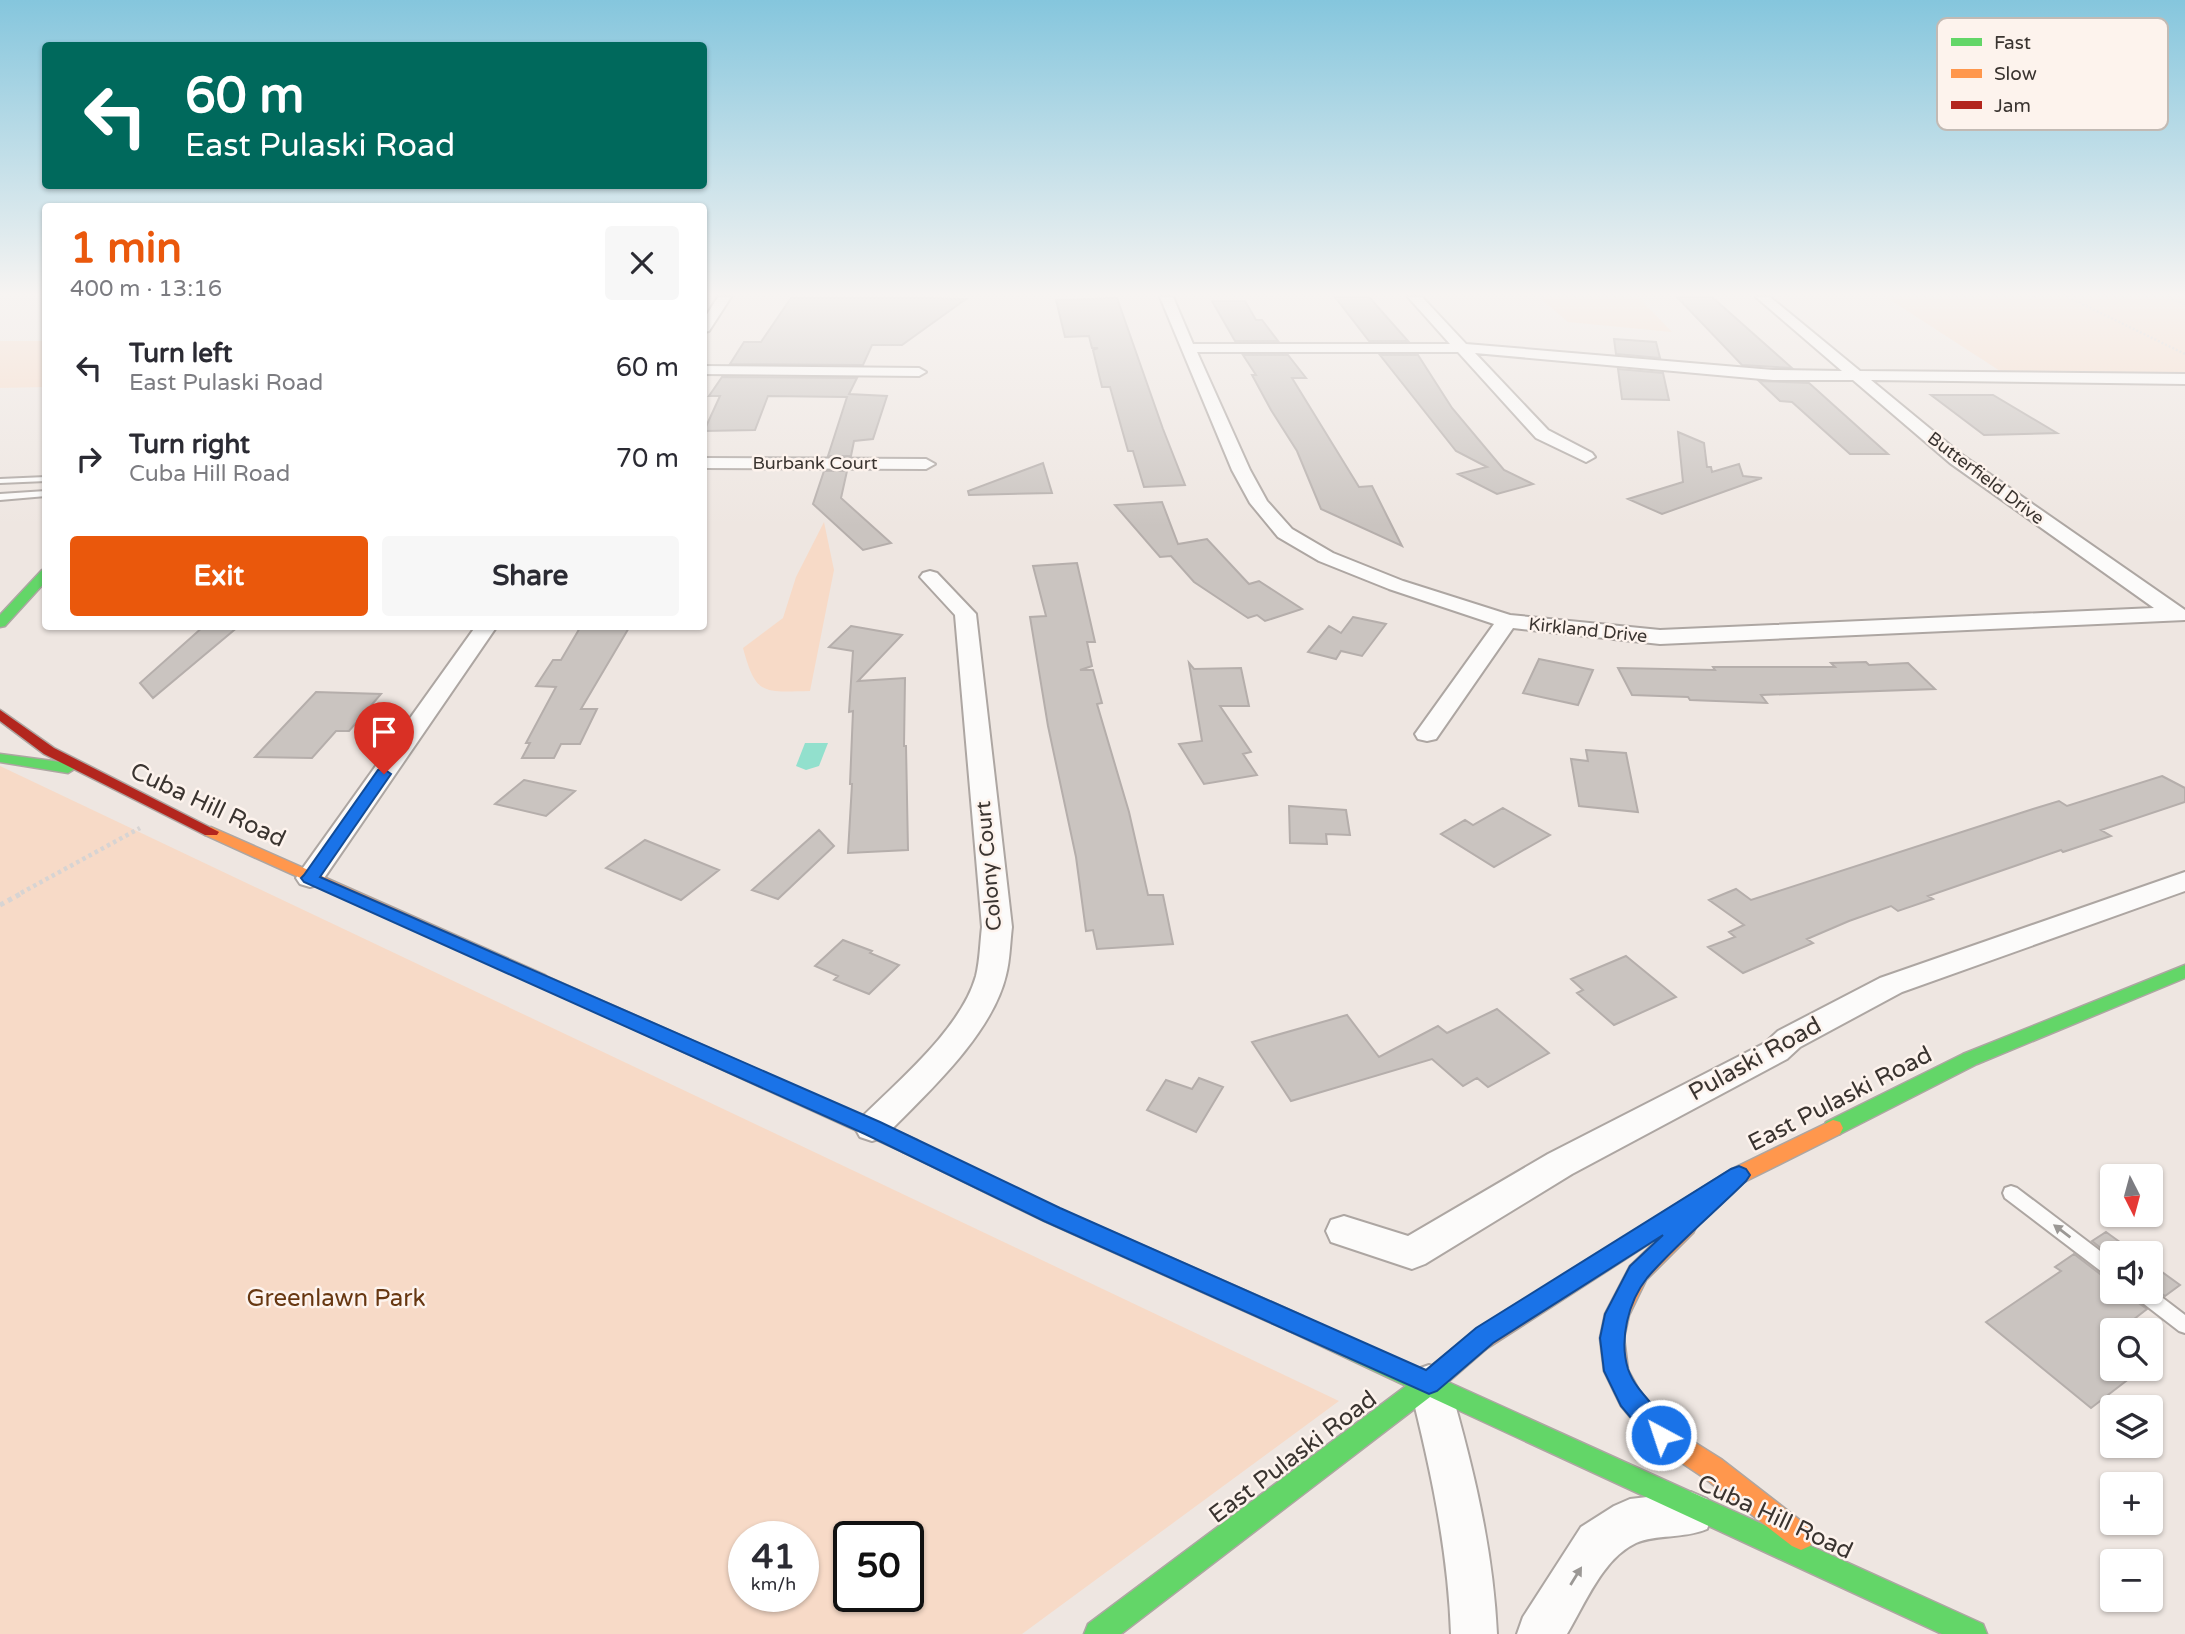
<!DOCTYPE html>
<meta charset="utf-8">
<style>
body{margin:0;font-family:"Varela Round",sans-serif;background:#f7f7f7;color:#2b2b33;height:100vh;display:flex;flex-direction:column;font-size:26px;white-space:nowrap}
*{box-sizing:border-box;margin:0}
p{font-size:23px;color:#7c7c81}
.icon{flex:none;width:38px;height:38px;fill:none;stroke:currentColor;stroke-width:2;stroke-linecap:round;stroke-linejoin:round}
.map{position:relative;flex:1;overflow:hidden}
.side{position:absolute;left:42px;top:203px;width:665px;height:427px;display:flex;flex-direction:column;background:#fff;border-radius:7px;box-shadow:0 2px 5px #0004}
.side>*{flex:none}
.guide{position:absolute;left:42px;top:42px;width:665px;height:147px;border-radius:7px;box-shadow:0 2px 5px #0004;background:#00695c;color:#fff;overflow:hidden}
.needle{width:46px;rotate:174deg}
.tools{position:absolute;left:2100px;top:1164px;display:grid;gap:14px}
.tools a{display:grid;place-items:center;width:63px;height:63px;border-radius:7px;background:#fff;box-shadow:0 2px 5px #0004;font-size:35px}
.speed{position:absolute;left:728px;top:1521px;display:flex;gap:14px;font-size:35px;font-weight:700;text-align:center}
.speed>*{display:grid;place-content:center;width:91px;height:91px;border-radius:50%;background:#fff;box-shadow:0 2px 5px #0004;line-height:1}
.speed small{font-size:18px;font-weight:400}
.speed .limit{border:4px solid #111;border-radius:10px;background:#fff;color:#111}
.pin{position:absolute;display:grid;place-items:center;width:60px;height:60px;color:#fff;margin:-72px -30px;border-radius:50% 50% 50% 0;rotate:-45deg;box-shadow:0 0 7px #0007}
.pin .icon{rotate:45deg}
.me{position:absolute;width:77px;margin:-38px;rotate:320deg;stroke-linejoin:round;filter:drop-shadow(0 0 5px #0008)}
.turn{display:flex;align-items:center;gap:24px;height:147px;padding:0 28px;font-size:32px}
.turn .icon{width:91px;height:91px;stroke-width:2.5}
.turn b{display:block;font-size:49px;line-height:60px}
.round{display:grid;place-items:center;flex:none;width:74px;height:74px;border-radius:7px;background:#f7f7f7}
.headline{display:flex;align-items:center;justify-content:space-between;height:119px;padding:0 28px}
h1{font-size:42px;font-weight:800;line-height:52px;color:#ea580c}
.cta{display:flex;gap:14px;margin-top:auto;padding:14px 28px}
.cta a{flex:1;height:80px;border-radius:7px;background:#ea580c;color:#fff;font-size:28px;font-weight:800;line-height:80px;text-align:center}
.cta a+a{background:#f7f7f7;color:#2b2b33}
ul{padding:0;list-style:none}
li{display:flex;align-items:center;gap:21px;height:91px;padding:0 28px}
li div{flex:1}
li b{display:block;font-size:26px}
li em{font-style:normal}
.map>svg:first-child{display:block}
</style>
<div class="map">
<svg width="2185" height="1634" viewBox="0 0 2185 1634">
<rect width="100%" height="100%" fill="#eee6e1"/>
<path fill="#f7dac7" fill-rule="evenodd" d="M1539,297H1638L1672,332L1568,322Z
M1886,297H2185V374L2000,371Z
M0,341H45V387L0,388Z
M824,522L834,570L810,691C763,692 756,696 743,648L783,618L796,577Z
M0,766L1339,1401L1022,1634H0ZM744,1536H803V1596H744ZM849,1536H908V1596H849Z"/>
<path fill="#92e0cd" d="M805,743H828L819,766L806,770L796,766Z"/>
<path fill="#cac4c0" stroke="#b5aeab" stroke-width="2" d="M1335,297H1369L1408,341H1369Z
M1677,297H1712L1792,368L1742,365Z
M791,298H919L966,299L902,345H872L863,365L730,364L744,342H761Z
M1117,298L1163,429L1185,485L1144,487L1133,451H1128L1110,387H1102L1093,350L1098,348H1092L1089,336L1065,337L1056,300Z
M1212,301H1245L1256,320H1262L1278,341H1235Z
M1614,339L1656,342L1660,358L1616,354Z
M1243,355H1288L1306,378H1292L1359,487L1372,486L1402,546L1321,509L1297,451L1271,410L1252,375H1256Z
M1380,355H1418L1452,408L1504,470L1533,484L1497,494L1458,474L1487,467L1456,451Z
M1618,369L1663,373L1669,400L1622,399Z
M722,377L857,378L849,394L887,396L873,439L854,441L851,456H828L847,397L768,396L755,430L704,431L720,396H709Z
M1759,381L1809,383L1888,454H1850L1792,402L1780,401Z
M1931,395H1993L2057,433L1984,435Z
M1678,432L1704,443L1707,467H1711L1712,472L1739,464L1743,476L1762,478L1662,514L1628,499L1683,482Z
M1043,463L1052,493L969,495L968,491Z
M824,471H847L841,498L891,543L863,550L813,504Z
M1162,502L1178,544L1207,539L1249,584L1259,581L1302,609L1265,621L1257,615L1248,618L1194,582L1171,556L1160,557L1115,505Z
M1077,563L1095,642H1087L1092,666L1080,670H1093L1102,703L1097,704L1129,812L1148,895H1163L1173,944L1097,949L1093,930L1086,931L1076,857L1048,726L1030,617L1046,616L1033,566Z
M1353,617L1386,624L1362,656L1341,651L1336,659L1308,652L1329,626L1341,633Z
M204,626H239L153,698L140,683Z
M581,626H630L581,709H597L580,744H561L554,758H522L530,743H526L556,687L536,686L553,660H561Z
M851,626L902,635L858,681L905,678L904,746H906L908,850L848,853L852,784H850L853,711L849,712L853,651L829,647Z
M1539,659L1593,670L1578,705L1523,693Z
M1866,662L1869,665L1908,663L1935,689L1761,695L1767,703L1690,700L1688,697L1632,695L1618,668L1715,670L1713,667H1835L1831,663Z
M1189,663L1194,669L1241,668L1249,706H1220L1251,752L1243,754L1257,775L1204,784L1179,744L1202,741Z
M316,692L381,694L349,731H336L312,758L255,757Z
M1586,750L1626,753L1638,812L1579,806L1571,759L1588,761Z
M2162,776L2185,788V802L2101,830L2111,836L2063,852L2061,850L1928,896L1933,899L1898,911L1891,906L1849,921L1807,939L1813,943L1743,973L1708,947L1735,937L1729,932L1744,925L1709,900L1736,889L1751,900L2033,809L2059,801L2067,806Z
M524,780L575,791L546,816L495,804Z
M1289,806L1346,810L1350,835L1326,834L1327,844L1290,843Z
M1503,808L1550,835L1494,867L1441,834L1465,820L1473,825Z
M819,830L834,846L778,899L752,890Z
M645,840L719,870L681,900L606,868Z
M843,940L872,951L870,953L899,965L869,994L834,980L838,976L815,966Z
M1626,956L1676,997L1614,1025L1577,993L1583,990L1571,979Z
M1497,1009L1549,1053L1488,1087L1477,1078L1463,1086L1432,1059L1291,1101L1252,1042L1347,1015L1379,1057L1438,1026L1447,1033Z
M1199,1078L1223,1087L1196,1132L1147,1110L1166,1080L1192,1089Z
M2106,1232L2135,1253H2112V1257L2092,1241Z
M2074,1254L2104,1277L2112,1279V1292H2129L2133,1299L2147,1309L2129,1323L2138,1330H2112V1368H2143L2091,1408L1986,1322L2061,1271L2055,1267Z
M2151,1264L2180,1285L2165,1296L2151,1286Z"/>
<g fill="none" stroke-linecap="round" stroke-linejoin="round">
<defs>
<path id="lane" d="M46,477V481L0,483V479Z
M46,491V496L0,500V494Z
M2011,1186L2017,1188L2112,1260V1277L2106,1275L2005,1198L2003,1193L2005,1188Z
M2151,1289L2185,1315V1333L2179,1331L2135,1297L2132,1292H2151Z"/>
<path id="street" d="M718,297H731L709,331L704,332V319Z
M1160,297H1173L1193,344H1450L1408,297H1422L1466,344L1773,370L1842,371L1756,297H1770L1860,371L2185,374V384L1871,380L1962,455L2185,610V620L1660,644L1513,628L1436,739L1427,741L1418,739L1415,734L1494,624L1389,589L1319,561L1278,537L1250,503L1232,470ZM1197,352H1458L1536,438L1586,462L1595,457L1592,453L1548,430L1475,353L1773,380H1853L1950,463L2154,608L1660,630L1510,615L1403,581L1333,553L1292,529L1267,501L1250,470Z
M704,366L919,368L926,372L919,376L704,374Z
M704,458L926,459L935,464L926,469L704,468Z
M930,571L937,573L976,614L1012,927C1010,943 1010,960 1006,975C992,1035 926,1094 884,1137L872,1141L860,1137L855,1128L860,1119C898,1081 961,1029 976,976C980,960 980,943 982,927L955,615L920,577L923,573Z
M476,626H497L320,884L310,887L300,884L296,878L300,872Z
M2185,872V891L1902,992L1800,1047L1787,1059L1572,1174L1425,1264L1412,1269L1331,1242L1326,1231L1331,1220L1344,1216L1408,1236L1548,1154L1765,1043L1778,1031L1880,978Z
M1429,1365L1443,1370L1449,1383C1473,1466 1493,1548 1497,1634H1451C1448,1548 1430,1466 1409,1383L1415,1370Z
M1691,1492L1707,1499L1713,1514L1707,1529C1684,1539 1655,1534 1636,1543C1603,1558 1585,1604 1567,1634H1517L1523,1617L1581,1527L1614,1506L1630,1499Z"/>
<path id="fast" d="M42,570H46V581L5,626L0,627V615Z
M0,754L68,763L76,768L68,773L0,762Z
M2185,965V978L1977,1064L1840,1134L1833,1136L1826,1134L1823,1128L1826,1122L1963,1054Z
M539,973L917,1140L920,1146L917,1152L910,1154L903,1152L533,983L530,979L533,975Z
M1295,1313L1425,1371L1470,1335L1478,1331L1486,1335L1490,1342L1486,1349L1448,1382L1983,1624L1987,1634H1942L1430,1397L1121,1634H1084L1088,1624L1406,1386L1287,1330L1283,1323L1287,1316Z"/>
<path id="slow" d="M211,827L545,975L548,979L545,983H533L205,835L203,832Z
M1833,1120L1840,1122L1843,1128L1840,1134L1746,1181L1688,1219L1693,1221L1696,1227L1693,1233L1646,1280L1629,1315L1624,1338L1628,1370L1639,1390L1670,1427L1721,1459L1810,1528L1814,1537L1810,1546L1801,1550L1792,1546L1703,1477L1652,1443L1621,1406L1604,1371L1600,1338L1605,1314L1630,1266L1661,1236L1486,1349L1478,1353L1470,1349L1466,1342L1470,1335L1732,1169Z
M910,1138L1060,1209L1303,1316L1307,1323L1303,1330L1295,1333L1287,1330L1044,1221L903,1152L900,1146L903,1140Z"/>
<path id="jam" d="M0,710L54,748L219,832L217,835H205L44,754L0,721Z"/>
</defs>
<use href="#lane" stroke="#ada6a2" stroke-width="4"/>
<use href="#street" stroke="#ada6a2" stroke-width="4"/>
<use href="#fast" stroke="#ada6a2" stroke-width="3"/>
<use href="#slow" stroke="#ada6a2" stroke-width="3"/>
<use href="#jam" stroke="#ada6a2" stroke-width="3"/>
<path stroke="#d7d4d3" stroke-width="2.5" stroke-dasharray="2 2" stroke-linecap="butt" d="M2068,297L2185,354
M2168,297L2185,304"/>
<path stroke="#d7d4d3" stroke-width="4.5" stroke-dasharray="3.5 3.5" stroke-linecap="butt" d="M21,893L140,828"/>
<path stroke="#d7d4d3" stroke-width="5" stroke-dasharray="4.5 4.5" stroke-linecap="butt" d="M0,905L24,892"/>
<use href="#lane" fill="#fcfbfa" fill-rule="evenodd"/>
<use href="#street" fill="#fcfbfa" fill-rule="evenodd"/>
<use href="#fast" fill="#63d668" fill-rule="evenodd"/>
<use href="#slow" fill="#ff974d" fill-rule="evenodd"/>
<use href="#jam" fill="#b3261e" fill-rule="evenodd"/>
</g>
<defs><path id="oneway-solid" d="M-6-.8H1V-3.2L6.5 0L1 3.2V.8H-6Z" transform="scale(1.75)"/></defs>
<g fill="#9b9895">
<use href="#oneway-solid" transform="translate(2062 1231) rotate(-143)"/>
<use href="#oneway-solid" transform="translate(1576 1576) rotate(-58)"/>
</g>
<linearGradient id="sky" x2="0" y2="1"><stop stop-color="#85c6dd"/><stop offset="0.56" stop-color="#f7f4f2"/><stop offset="1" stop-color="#f7f4f2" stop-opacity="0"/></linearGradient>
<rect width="2185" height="526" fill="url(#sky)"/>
<path fill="#1a73e8" stroke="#114b97" stroke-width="2" d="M384,769L391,774L320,877L880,1122L1060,1208L1426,1370L1476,1328L1731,1169L1739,1166L1746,1169L1750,1175L1746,1181C1716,1211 1674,1246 1647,1278C1628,1302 1619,1340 1628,1369C1637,1395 1663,1410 1674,1435L1670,1443L1661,1447L1652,1443L1621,1406L1604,1371L1600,1338L1605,1314L1630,1266L1663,1235L1493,1343L1437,1391L1429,1394L1044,1221L865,1134L304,882L301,878L304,875L378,770Z"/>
<g text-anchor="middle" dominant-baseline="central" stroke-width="5" stroke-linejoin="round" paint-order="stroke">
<g font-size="18" fill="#3a3430" stroke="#fdf3ed">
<text x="815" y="463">Burbank Court</text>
<text transform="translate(1986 478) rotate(37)">Butterfield Drive</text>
<text transform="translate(1588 630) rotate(6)">Kirkland Drive</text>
</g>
<g font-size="21" fill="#3a3430" stroke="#fdf3ed">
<text transform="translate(989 866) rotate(-95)">Colony Court</text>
</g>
<g font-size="24" fill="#3a3430" stroke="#fdf3ed">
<text transform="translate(208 805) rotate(25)">Cuba Hill Road</text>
<text transform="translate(1755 1059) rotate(-29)">Pulaski Road</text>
<text transform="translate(1840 1099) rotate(-27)">East Pulaski Road</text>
<text transform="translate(1293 1457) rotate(-37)">East Pulaski Road</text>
<text transform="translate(1775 1517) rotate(25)">Cuba Hill Road</text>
</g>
<g font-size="24" fill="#673711" stroke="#fdf3ed">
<text x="336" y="1298">Greenlawn Park</text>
</g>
</g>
<rect x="1937" y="18" width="231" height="112" rx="10" fill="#fdf3ed" stroke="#c2bab4" stroke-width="2"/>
<rect x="1951" y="38" width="31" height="8" fill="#63d668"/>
<rect x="1951" y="69" width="31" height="9" fill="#ff974d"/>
<rect x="1951" y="101" width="31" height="8" fill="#b3261e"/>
<g font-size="19" fill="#3a3430">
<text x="1994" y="49">Fast</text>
<text x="1994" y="80">Slow</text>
<text x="1994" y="112">Jam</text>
</g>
</svg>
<div class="tools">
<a><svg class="needle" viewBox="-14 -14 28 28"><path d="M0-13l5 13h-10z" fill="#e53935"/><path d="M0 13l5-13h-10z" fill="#7c7c81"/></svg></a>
<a><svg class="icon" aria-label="sound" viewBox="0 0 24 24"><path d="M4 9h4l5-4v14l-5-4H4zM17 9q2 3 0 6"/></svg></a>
<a><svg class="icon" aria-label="search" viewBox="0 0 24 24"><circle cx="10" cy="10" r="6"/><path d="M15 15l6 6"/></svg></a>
<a><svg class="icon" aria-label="layers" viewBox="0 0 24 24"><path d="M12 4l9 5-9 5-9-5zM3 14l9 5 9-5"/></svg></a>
<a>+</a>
<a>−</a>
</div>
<div class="speed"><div>41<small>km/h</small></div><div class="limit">50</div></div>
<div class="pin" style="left:384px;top:774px;background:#d93025"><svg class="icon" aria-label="arrive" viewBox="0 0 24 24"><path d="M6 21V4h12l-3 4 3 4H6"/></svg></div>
<svg class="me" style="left:1661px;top:1435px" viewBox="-20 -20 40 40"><circle r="17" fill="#1a73e8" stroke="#fff" stroke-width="3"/><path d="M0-11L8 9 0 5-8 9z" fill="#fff"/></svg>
<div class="guide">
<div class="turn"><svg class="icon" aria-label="left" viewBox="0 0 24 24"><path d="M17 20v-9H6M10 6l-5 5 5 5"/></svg><div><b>60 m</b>East Pulaski Road</div></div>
</div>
<section class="side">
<div class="headline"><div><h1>1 min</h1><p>400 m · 13:16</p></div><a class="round"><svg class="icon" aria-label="close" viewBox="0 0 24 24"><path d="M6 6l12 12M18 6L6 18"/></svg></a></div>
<ul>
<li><svg class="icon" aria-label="left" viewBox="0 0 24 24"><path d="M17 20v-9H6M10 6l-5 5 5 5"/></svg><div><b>Turn left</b><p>East Pulaski Road</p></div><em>60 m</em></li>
<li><svg class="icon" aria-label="right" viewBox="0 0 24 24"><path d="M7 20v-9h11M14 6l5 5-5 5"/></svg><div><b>Turn right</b><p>Cuba Hill Road</p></div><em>70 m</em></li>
</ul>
<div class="cta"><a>Exit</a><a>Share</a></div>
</section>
</div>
